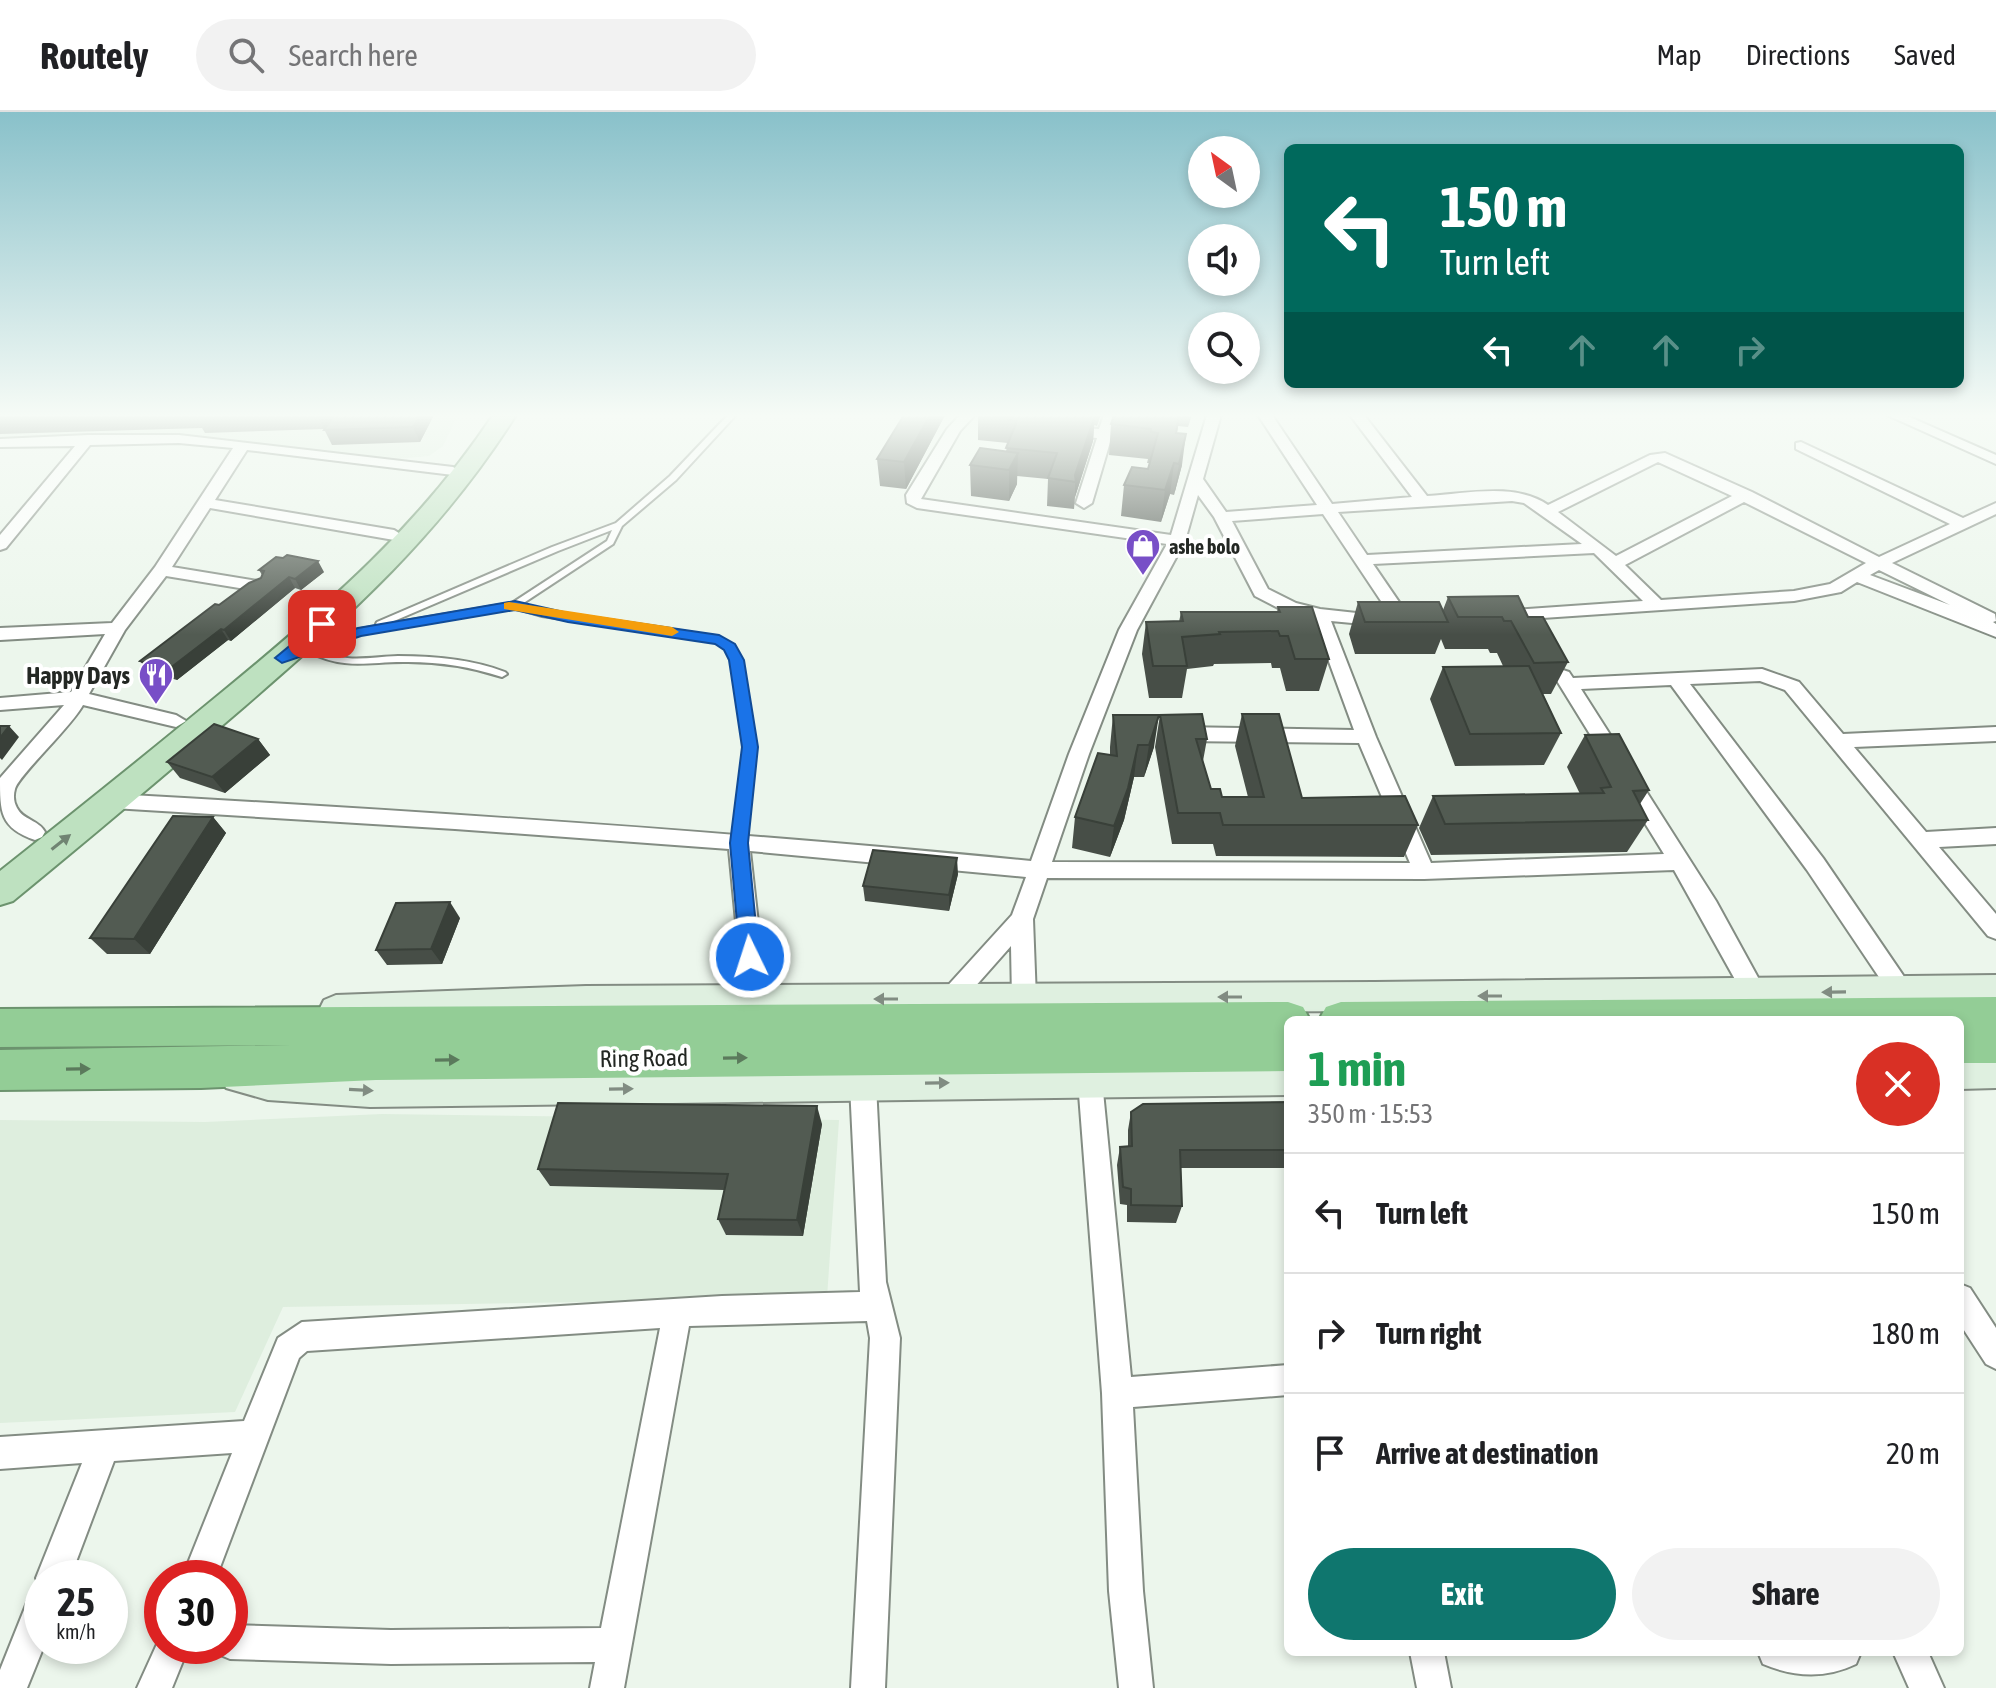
<!DOCTYPE html>
<meta charset="utf-8">
<style>
body{margin:0;font-family:"Asap Condensed",sans-serif;background:#f2f2f2;color:#202124;height:100vh;display:flex;flex-direction:column;font-size:30px;white-space:nowrap}
*{box-sizing:border-box;margin:0}
p{font-size:26px;color:#757577}
.icon{flex:none;width:44px;height:44px;fill:none;stroke:currentColor;stroke-width:2;stroke-linecap:round;stroke-linejoin:round}
.map{position:relative;flex:1;overflow:hidden}
.details{position:absolute;left:1284px;top:904px;width:680px;height:640px;display:flex;flex-direction:column;background:#fff;border-radius:12px;box-shadow:0 4px 12px #0003}
.details>*{flex:none}
.guide{position:absolute;left:1284px;top:32px;width:680px;height:244px;border-radius:12px;box-shadow:0 4px 12px #0003;background:#00695c;color:#fff;overflow:hidden}
.needle{width:52px;rotate:327deg}
.tools{position:absolute;left:1188px;top:24px;display:grid;gap:16px}
.tools a{display:grid;place-items:center;width:72px;height:72px;border-radius:50%;background:#fff;box-shadow:0 4px 12px #0003;font-size:40px}
.speed{position:absolute;left:24px;top:1448px;display:flex;gap:16px;font-size:40px;font-weight:700;text-align:center}
.speed>*{display:grid;place-content:center;width:104px;height:104px;border-radius:50%;background:#fff;box-shadow:0 4px 12px #0003;line-height:1}
.speed small{font-size:20px;font-weight:400}
.speed .limit{border:12px solid #d22;background:#fff;color:#111}
.pin{position:absolute;display:grid;place-items:center;width:68px;height:68px;color:#fff;margin:-34px;border-radius:16px;box-shadow:0 4px 12px #0006}
.me{position:absolute;width:88px;margin:-44px;rotate:356deg;stroke-linejoin:round;filter:drop-shadow(0 0 6px #0008)}
.turn{display:flex;align-items:center;gap:28px;height:168px;padding:0 24px;font-size:36px}
.turn .icon{width:104px;height:104px;stroke-width:2.5}
.turn b{display:block;font-size:56px;line-height:68px}
.lanes{display:flex;align-items:center;height:76px;padding:0 24px;background:#0003;justify-content:center;gap:40px;direction:ltr}
.lanes .off{opacity:.35}
.round{display:grid;place-items:center;flex:none;width:84px;height:84px;border-radius:42px;background:#f2f2f2}
.headline{display:flex;align-items:center;justify-content:space-between;height:136px;padding:0 24px}
h1{font-size:48px;font-weight:700;line-height:60px;color:#1e9e55}
.primary-button{display:flex;gap:16px;margin-top:auto;padding:16px 24px}
.primary-button a{flex:1;height:92px;border-radius:48px;background:#0f766e;color:#fff;font-size:32px;font-weight:700;line-height:92px;text-align:center}
.primary-button a+a{background:#f2f2f2;color:#202124}
ul{padding:0;list-style:none}
li{display:flex;align-items:center;gap:24px;height:120px;padding:0 24px;border-top:2px solid #e0e0e0}
li div{flex:1}
li b{display:block;font-size:30px}
li em{font-style:normal}
header{display:flex;align-items:center;gap:48px;box-sizing:border-box;height:112px;padding:0 40px;background:#fff;border-bottom:2px solid #e0e0e0}
header strong{font-size:38px}
nav{display:flex;gap:44px;margin-inline-start:auto;font-size:28px}
.search{width:560px;height:72px;background:#f2f2f2;display:flex;align-items:center;gap:20px;box-sizing:border-box;padding:0 28px;border-radius:44px;color:#757577;font-size:30px}
.map>svg:first-child{display:block}
</style>
<header>
<strong>Routely</strong>
<div class="search"><svg class="icon" aria-label="search" viewBox="0 0 24 24"><circle cx="10" cy="10" r="6"/><path d="M15 15l6 6"/></svg>Search here</div>
<nav><a>Map</a><a>Directions</a><a>Saved</a></nav>
</header>
<div class="map">
<svg width="1996" height="1576" viewBox="0 0 1996 1576">
<rect width="100%" height="100%" fill="#ecf6ec"/>
<path fill="#deeede" d="M0,303H458L443,334L429,344L397,347L184,325L0,328Z
M382,1002L839,1008L827,1186L283,1195L235,1300L0,1311V1008L205,1010Z"/>
<g fill="none" stroke-linecap="round" stroke-linejoin="round">
<defs>
<path id="lane" d="M728,303H736L676,368L622,414L613,432L522,492L543,498L719,525L733,533L741,548L755,635L743,734L739,735L734,731L745,635L731,548L726,537L717,530L542,504L515,496L360,522L317,537C346,552 368,545 398,544C435,544 471,547 505,560L507,562L502,565C471,555 441,550 408,550C370,549 346,559 309,540L294,545L290,542L291,540L355,518L377,514L376,512L377,510L552,435L616,411L670,364ZM612,418L607,429L512,491L387,512L558,439Z"/>
<path id="street" d="M960,303H975L960,319L921,387L1171,423L1207,303H1221L1203,367L1226,400L1317,393L1258,303H1272L1332,392L1412,385L1350,303H1364L1427,384C1466,382 1515,370 1548,393L1650,343L1665,341L1752,380L1879,445L1950,412L1796,337V331L1801,330L1963,406L1996,391V402L1892,451L1995,502L1996,509L1993,510L1996,512V525L1857,470L1841,480L1794,489L1498,509L1489,504L1498,499L1643,489L1594,441L1373,452L1412,509L1403,514L1397,513L1323,402L1232,409L1268,477L1296,491L1320,497L1384,504L1393,509L1384,514L1331,509L1376,625L1431,751L1664,742L1554,564L1563,558L1569,560L1573,566L1762,557L1799,570L1843,622L1996,615V629L1854,635L1926,720L1996,716V732L1939,735L1996,802V827L1988,824L1785,578L1760,569L1690,572L1823,746L1909,872L1913,879L1909,886L1901,889L1893,886L1807,758L1671,573L1581,577L1716,789L1767,882L1763,889L1755,892L1747,889L1674,758L1424,767L1047,766L1033,807L1036,887L1032,894L1024,897L1016,894L1012,887L1011,834L958,894L950,897L942,894L938,887L942,880L1012,803L1026,765L750,739L759,820L761,888L757,895L749,898L741,895L737,888V820L729,737L455,717L113,696L106,694L103,689L106,684L113,682C420,699 726,719 1031,749L1069,642L1119,518L1167,432L917,396L907,391L906,383L947,317ZM1658,350L1732,384L1616,444L1558,400ZM1198,383L1214,405L1255,484L1284,499L1313,506L1354,618L1179,615L1169,622L1179,629L1359,631L1410,751L1052,750L1089,642L1137,518L1185,429ZM1512,389L1524,391L1582,432L1367,443L1338,400ZM1744,390L1866,451L1830,472L1794,479L1661,488L1625,453ZM1879,458L1950,493L1870,463Z
M1104,303H1118L1092,391L1084,396L1076,391L1097,326L1065,323L1058,319L1065,315L1099,317Z
M1887,303H1905L1996,343V352Z
M88,323H179L453,355L460,359L453,363L247,338L215,388L394,418L402,423L394,428L210,396L172,455L258,469L266,474L258,479L166,464L125,518L89,582L176,603L186,609L176,615L83,593C71,615 18,664 15,677C13,684 14,691 17,696C23,708 39,708 45,720L42,725L35,728C0,716 0,700 0,666L64,593L0,598V586L71,580L105,522L0,528V516L112,511L155,455L233,336L179,331L90,333L6,436L0,438V423L75,334L0,335V327Z
M1090,958L1099,961L1102,969L1131,1265L1288,1253V1283L1133,1295L1143,1479L1153,1576H1119L1109,1479L1102,1281L1078,969L1081,961Z
M863,962L872,965L876,973L886,1170L900,1226L885,1576H851L870,1226L867,1209L689,1214L624,1576H590L595,1550L391,1552L230,1547L218,1542L215,1534H230V1513L391,1518L601,1516L660,1216L307,1239L299,1246L216,1466H182L232,1341L114,1349L70,1466H42L41,1478L36,1466L82,1351L0,1357V1325L244,1309L278,1226L302,1210L722,1184L860,1180L850,973L854,965Z
M1960,1172L1970,1176L1996,1216V1257L1986,1252L1960,1212Z
M42,1478L44,1534L27,1576H0V1558L30,1483Z
M162,1521V1534H189L172,1576H137Z
M1410,1540H1444L1451,1576H1417Z
M1758,1540H1861L1856,1552C1825,1567 1794,1565 1763,1552Z
M1893,1540H1928L1944,1576H1909Z"/>
<path id="secondary" d="M1996,863V891L1375,899L586,902L336,913L324,908L319,898L324,888L336,883L586,874L1375,870Z
M1996,944V976L1960,977V945Z
M239,949L268,956L370,963L1288,951V983L370,995L268,988L226,976L221,965L226,954Z"/>
<path id="primary" d="M493,303H516C439,424 352,501 245,594C168,660 91,725 13,789L0,793V759C76,699 152,638 227,576C329,492 420,413 493,303Z"/>
<path id="highway" d="M1996,885V951H1960V908H1319L1326,895L1341,890Z
M1288,890L1303,895L1310,908H1288V959L376,968L201,976L0,978V938L292,933L0,935V897Z"/>
</defs>
<use href="#lane" stroke="#838c83" stroke-width="4"/>
<use href="#street" stroke="#838c83" stroke-width="4"/>
<use href="#secondary" stroke="#838c83" stroke-width="4"/>
<use href="#primary" stroke="#6c936e" stroke-width="4"/>
<use href="#highway" stroke="#6c936e" stroke-width="4"/>
<use href="#lane" fill="#fff" fill-rule="evenodd"/>
<use href="#street" fill="#fff" fill-rule="evenodd"/>
<use href="#secondary" fill="#dff0e0" fill-rule="evenodd"/>
<use href="#primary" fill="#bee1c0" fill-rule="evenodd"/>
<use href="#highway" fill="#93cd96" fill-rule="evenodd"/>
</g>
<path fill="#474e47" d="M0,303H434L420,330L332,333L324,317L205,321L202,316L0,322Z
M904,303H949L944,305L906,377L880,374L877,347Z
M978,303H1101L1097,314L1094,313L1093,329L1075,385L1074,397L1047,394L1048,367L1017,364V372L1009,389L971,384L970,353L1006,339L1008,331L978,328Z
M1114,303H1192L1188,315L1178,314L1177,321L1182,353L1174,383L1170,382L1161,410L1121,404L1124,373L1148,357L1150,351H1147L1148,347L1109,343L1111,312Z
M259,458L324,460L301,478L295,476L231,529L228,528L177,568L149,560L140,549L219,493L261,466L262,463Z
M1448,485L1528,505L1568,550L1551,582H1543L1561,621L1544,653L1455,654L1430,587L1443,555L1503,554L1497,541H1490L1488,537H1445L1441,527L1435,542H1355L1349,522L1358,490L1443,498Z
M1278,495L1329,547L1319,579H1286L1280,556H1272L1271,551L1214,552L1213,554L1187,557L1182,586H1149L1142,542L1146,510H1179L1181,500H1277Z
M1242,602L1302,686L1418,713L1404,745L1216,744L1213,732H1172L1155,635L1160,603L1207,627L1203,649L1211,677L1222,685H1248L1235,634Z
M1113,603L1154,635L1144,665H1134L1124,708L1110,745L1072,736L1075,705L1110,643V635Z
M1585,623L1649,678L1640,692L1648,708L1627,740L1431,743L1419,716L1433,684L1580,682L1567,655Z
M258,627L270,643L225,681L180,666L167,650Z
M213,705L226,721L150,842H107L90,826Z
M958,762L949,799L865,789L863,774Z
M460,806L442,852L387,853L376,838Z
M1288,990V1056H1180L1182,1094L1176,1111L1127,1110V1093L1120,1092L1117,1053L1120,1035H1128V1018L1131,1000Z
M822,1012L803,1124L726,1123L718,1107L724,1078L550,1074L538,1057Z"/>
<path fill="#394039" d="M317,303H334L324,317Z
M420,303H434L420,330L413,315Z
M930,303H949L944,305L906,377L904,350Z
M1095,303L1093,329L1075,385V363Z
M1186,322L1182,353L1174,383L1179,352Z
M1018,341L1017,372L1009,389V358Z
M1174,351L1170,382L1161,410L1165,378Z
M318,449L324,460L301,478L295,467Z
M289,465L295,476L231,529L224,518Z
M221,517L228,528L177,568L169,557Z
M1159,603L1154,635L1144,665L1149,633Z
M9,614L19,625L2,648L0,646V626Z
M258,627L270,643L225,681L212,665Z
M1138,633L1134,665L1124,708L1110,745L1114,714Z
M213,705L226,721L150,842L134,827Z
M957,746L958,762L949,799V783Z
M450,790L460,806L442,852L431,837Z
M817,994L822,1012L803,1124L797,1108Z"/>
<path fill="#525b52" stroke="#394039" stroke-width="2" d="M334,303H420L413,315L324,318Z
M904,303H930L904,350L877,347Z
M992,303H1095L1075,363L1076,370L1048,366L1057,341L1006,336L1017,309L1010,308L1012,305Z
M1114,303H1179L1176,321L1186,322L1179,352L1174,351L1165,378L1124,373L1132,355L1148,357L1158,321L1151,320V317L1111,312Z
M980,336L1018,341L1009,358L970,353Z
M287,443L318,449L295,467L289,465L224,518L221,517L169,557L140,549L215,492L219,493L249,471L261,466L264,459L259,458L276,445L283,446Z
M1518,484L1528,505H1543L1568,550L1534,551L1511,509H1504L1502,505H1458L1448,485Z
M1358,490H1439L1448,510H1365Z
M1278,495H1312L1329,547H1295L1288,524H1280L1278,519L1219,520L1220,522L1182,525L1187,554H1153L1146,510L1183,509L1181,500H1280Z
M1529,554L1561,621L1470,622L1443,555Z
M1202,602L1207,627H1196L1211,677H1220L1222,685H1264L1242,602H1279L1302,686L1405,684L1418,713H1223L1220,701H1178L1160,603Z
M1113,603H1159L1149,633H1138L1128,676L1114,714L1075,705L1098,641L1117,644Z
M214,612L258,627L212,665L167,650Z
M0,614H9L0,626Z
M1619,622L1649,678L1633,679L1648,708L1445,712L1433,684L1604,681L1601,676L1611,675L1585,623Z
M173,704L213,705L134,827L90,826Z
M873,738L957,746L949,783L863,774Z
M450,790L431,837L376,838L396,791Z
M1288,990V1038H1180L1182,1094L1131,1093V1077L1123,1075L1120,1035L1132,1034L1131,1000L1143,992Z
M558,991L817,994L797,1108L718,1107L728,1062L538,1057Z"/>
<defs><path id="oneway-solid" d="M-6-.8H1V-3.2L6.5 0L1 3.2V.8H-6Z" transform="scale(2)"/></defs>
<use fill="#708472" href="#oneway-solid" transform="translate(61 730) rotate(-38)"/>
<g fill="#818c82">
<use href="#oneway-solid" transform="translate(1834 880) rotate(179)"/>
<use href="#oneway-solid" transform="translate(1490 884) rotate(180)"/>
<use href="#oneway-solid" transform="translate(1230 885) rotate(180)"/>
<use href="#oneway-solid" transform="translate(886 887) rotate(180)"/>
<use href="#oneway-solid" transform="translate(937 971) rotate(-1)"/>
<use href="#oneway-solid" transform="translate(621 977) rotate(-1)"/>
<use href="#oneway-solid" transform="translate(361 978) rotate(3)"/>
</g>
<g fill="#5b7a5c">
<use href="#oneway-solid" transform="translate(735 946) rotate(-1)"/>
<use href="#oneway-solid" transform="translate(447 948) rotate(-1)"/>
<use href="#oneway-solid" transform="translate(78 957) rotate(-1)"/>
</g>
<linearGradient id="sky" x2="0" y2="1"><stop stop-color="#89c1ca"/><stop offset="0.58" stop-color="#f6fbf6"/><stop offset="1" stop-color="#f6fbf6" stop-opacity="0"/></linearGradient>
<rect width="1996" height="523" fill="url(#sky)"/>
<path fill="#1a73e8" stroke="#114b97" stroke-width="2" d="M515,489L568,501L719,523L735,532L744,548L758,635L748,731L759,845L756,850H743L740,845L730,731L742,635L729,548L724,538L715,532L568,510L515,498L361,524L282,551L275,546L322,507L329,512L307,533L358,516Z"/>
<path fill="#f59e0b" d="M509,490L672,515L679,520L672,524L504,497V491Z"/>
<defs>
<symbol id="shop-pin" viewBox="-11 -11 22 30"><path d="M0 17L-7.5 6A9.5 9.5 0 1 1 7.5 6Z" fill="#784fc7" stroke="#fff"/><path d="M-5-2.5h2.3a2.7 3.5 0 0 1 5.4 0H5L5.5 6h-11ZM-1.5-2.5h3a1.5 2.3 0 0 0-3 0Z" fill="#fff"/></symbol>
<symbol id="restaurant-pin" viewBox="-11 -11 22 30"><path d="M0 17L-7.5 6A9.5 9.5 0 1 1 7.5 6Z" fill="#784fc7" stroke="#fff"/><path d="M-5-6h1v4h1v-4h1v4h1v-4h1v5L-1.5 .5V6h-2V.5L-5-1ZM5-6V6H3V1.5H1.5Q1.5-4 5-6Z" fill="#fff"/></symbol>
</defs>
<g fill-rule="evenodd">
<use href="#shop-pin" x="1123" y="414" width="40" height="54"/>
<use href="#restaurant-pin" x="136" y="543" width="40" height="54"/>
</g>
<g text-anchor="middle" dominant-baseline="central" stroke-width="8" stroke-linejoin="round" paint-order="stroke">
<g font-size="20" font-weight="bold" fill="#232723" stroke="#fff" text-anchor="start">
<text x="1169" y="434">ashe bolo</text>
</g>
<g font-size="24" font-weight="bold" fill="#232723" stroke="#fff" text-anchor="end">
<text x="130" y="563">Happy Days</text>
</g>
<g font-size="24" fill="#232723" stroke="#fff">
<text transform="translate(644 946) rotate(-1)">Ring Road</text>
</g>
</g>
</svg>
<div class="tools">
<a><svg class="needle" viewBox="-14 -14 28 28"><path d="M0-13l5 13h-10z" fill="#e53935"/><path d="M0 13l5-13h-10z" fill="#757577"/></svg></a>
<a><svg class="icon" aria-label="sound" viewBox="0 0 24 24"><path d="M4 9h4l5-4v14l-5-4H4zM17 9q2 3 0 6"/></svg></a>
<a><svg class="icon" aria-label="search" viewBox="0 0 24 24"><circle cx="10" cy="10" r="6"/><path d="M15 15l6 6"/></svg></a>
</div>
<div class="speed"><div>25<small>km/h</small></div><div class="limit">30</div></div>
<div class="pin" style="left:322px;top:512px;background:#d93025"><svg class="icon" aria-label="arrive" viewBox="0 0 24 24"><path d="M6 21V4h12l-3 4 3 4H6"/></svg></div>
<svg class="me" style="left:750px;top:845px" viewBox="-20 -20 40 40"><circle r="17" fill="#1a73e8" stroke="#fff" stroke-width="3"/><path d="M0-11L8 9 0 5-8 9z" fill="#fff"/></svg>
<div class="guide">
<div class="turn"><svg class="icon" aria-label="left" viewBox="0 0 24 24"><path d="M17 20v-9H6M10 6l-5 5 5 5"/></svg><div><b>150 m</b>Turn left</div></div>
<div class="lanes"><svg class="icon" aria-label="left" viewBox="0 0 24 24"><path d="M17 20v-9H6M10 6l-5 5 5 5"/></svg><svg class="icon off" aria-label="ahead" viewBox="0 0 24 24"><path d="M12 20V5M6 11l6-6 6 6"/></svg><svg class="icon off" aria-label="ahead" viewBox="0 0 24 24"><path d="M12 20V5M6 11l6-6 6 6"/></svg><svg class="icon off" aria-label="right" viewBox="0 0 24 24"><path d="M7 20v-9h11M14 6l5 5-5 5"/></svg></div>
</div>
<section class="details">
<div class="headline"><div><h1>1 min</h1><p>350 m · 15:53</p></div><a class="round" style="background:#d93025;color:#fff"><svg class="icon" aria-label="close" viewBox="0 0 24 24"><path d="M6 6l12 12M18 6L6 18"/></svg></a></div>
<ul>
<li><svg class="icon" aria-label="left" viewBox="0 0 24 24"><path d="M17 20v-9H6M10 6l-5 5 5 5"/></svg><div><b>Turn left</b></div><em>150 m</em></li>
<li><svg class="icon" aria-label="right" viewBox="0 0 24 24"><path d="M7 20v-9h11M14 6l5 5-5 5"/></svg><div><b>Turn right</b></div><em>180 m</em></li>
<li><svg class="icon" aria-label="arrive" viewBox="0 0 24 24"><path d="M6 21V4h12l-3 4 3 4H6"/></svg><div><b>Arrive at destination</b></div><em>20 m</em></li>
</ul>
<div class="primary-button"><a>Exit</a><a>Share</a></div>
</section>
</div>
